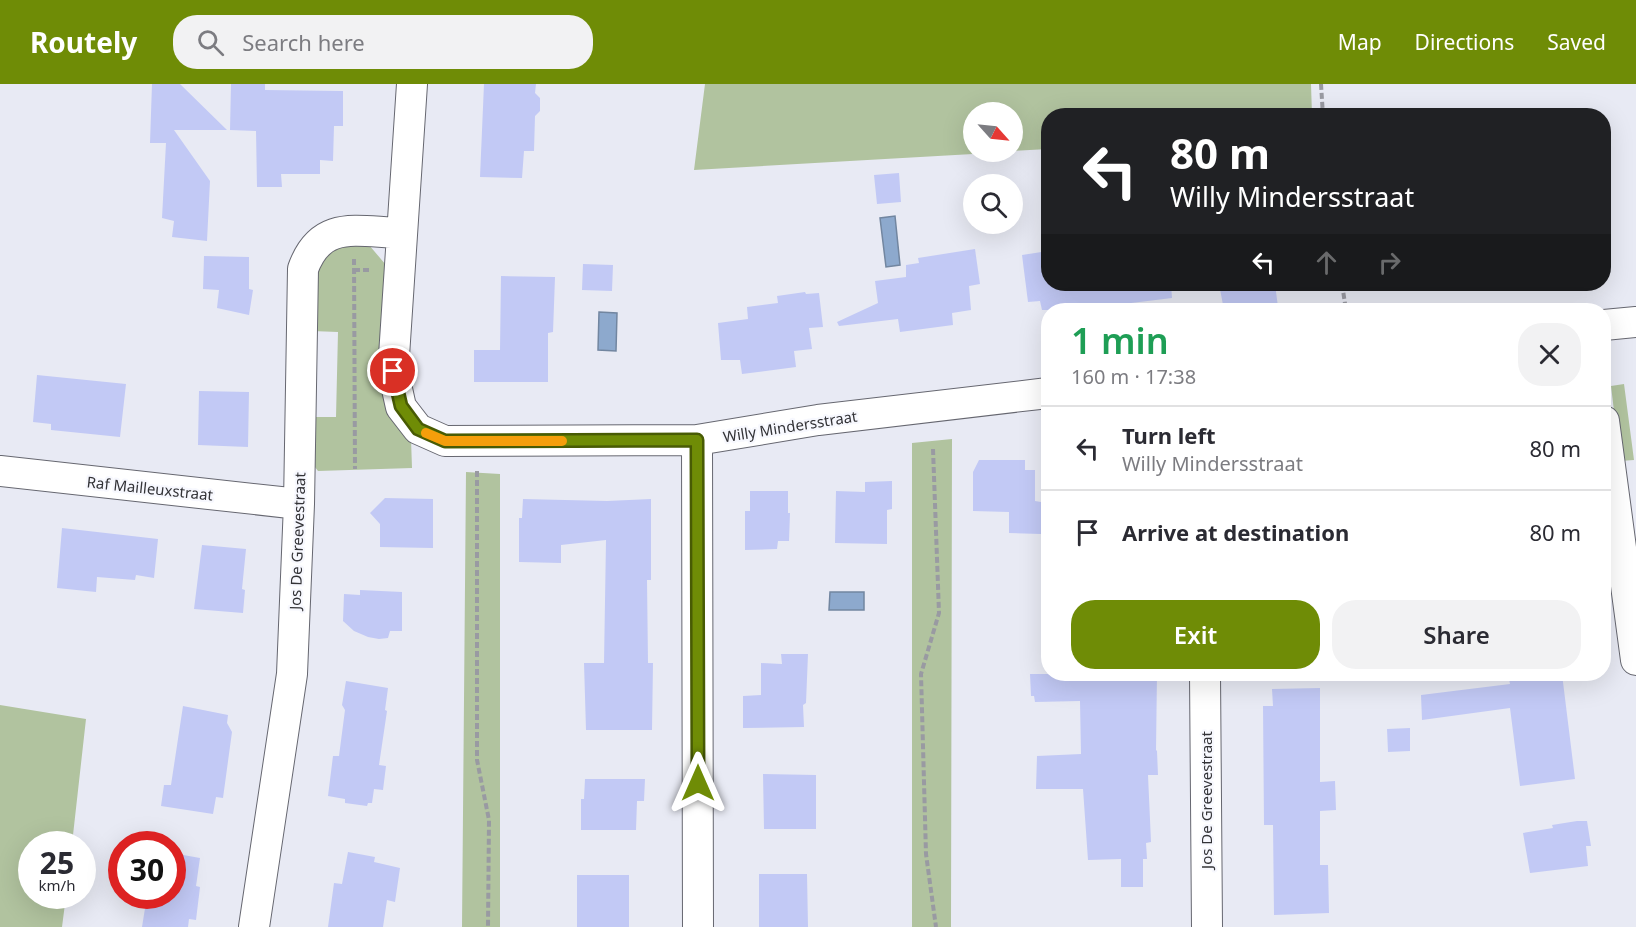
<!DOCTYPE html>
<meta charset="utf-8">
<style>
body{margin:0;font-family:"Noto Sans",sans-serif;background:#f2f2f3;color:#2b2b33;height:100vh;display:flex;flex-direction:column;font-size:22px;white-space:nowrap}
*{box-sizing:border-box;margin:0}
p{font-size:20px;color:#7c7c81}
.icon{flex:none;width:33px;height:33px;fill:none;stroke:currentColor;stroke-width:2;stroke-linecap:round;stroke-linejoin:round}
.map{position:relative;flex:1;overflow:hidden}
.details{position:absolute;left:1041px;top:219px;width:570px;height:378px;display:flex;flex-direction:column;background:#fff;border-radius:24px;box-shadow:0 6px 24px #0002}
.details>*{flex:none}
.guide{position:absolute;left:1041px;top:24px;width:570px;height:183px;border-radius:24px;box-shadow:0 6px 24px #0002;background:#202124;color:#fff;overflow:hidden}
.needle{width:39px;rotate:117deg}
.tools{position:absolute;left:963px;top:18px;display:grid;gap:12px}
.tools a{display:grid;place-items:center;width:60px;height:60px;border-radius:50%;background:#fff;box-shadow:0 6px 24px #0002;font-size:30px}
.speed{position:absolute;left:18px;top:747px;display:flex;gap:12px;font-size:30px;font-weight:700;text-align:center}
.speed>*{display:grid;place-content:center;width:78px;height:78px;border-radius:50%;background:#fff;box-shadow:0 6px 24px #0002;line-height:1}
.speed small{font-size:15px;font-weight:400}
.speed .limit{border:9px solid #d22;background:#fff;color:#111}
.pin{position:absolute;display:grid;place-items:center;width:51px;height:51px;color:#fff;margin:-26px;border:3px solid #fff;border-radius:50%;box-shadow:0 2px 6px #0007}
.me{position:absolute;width:66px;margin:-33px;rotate:0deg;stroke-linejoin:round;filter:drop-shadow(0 0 4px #0008)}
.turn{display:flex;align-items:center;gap:21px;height:126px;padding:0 30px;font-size:27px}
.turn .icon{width:78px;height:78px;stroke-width:2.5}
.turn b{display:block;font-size:42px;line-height:51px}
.lanes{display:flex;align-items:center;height:57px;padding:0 30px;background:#0003;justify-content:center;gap:30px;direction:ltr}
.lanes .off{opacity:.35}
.round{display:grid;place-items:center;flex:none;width:63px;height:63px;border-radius:24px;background:#f2f2f3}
.headline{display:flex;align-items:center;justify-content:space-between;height:102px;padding:0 30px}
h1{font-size:36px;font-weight:600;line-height:45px;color:#1e9e55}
.action{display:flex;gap:12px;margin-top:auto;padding:12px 30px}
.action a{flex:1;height:69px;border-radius:24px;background:#6f8c06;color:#fff;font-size:24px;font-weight:600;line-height:69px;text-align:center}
.action a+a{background:#f2f2f3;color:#2b2b33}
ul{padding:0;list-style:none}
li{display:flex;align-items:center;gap:18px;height:84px;padding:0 30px;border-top:2px solid #e1e1e2}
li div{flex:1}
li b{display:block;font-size:22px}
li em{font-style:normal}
header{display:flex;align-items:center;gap:36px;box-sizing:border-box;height:84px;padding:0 30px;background:#6f8c06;color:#fff}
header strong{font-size:28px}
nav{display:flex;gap:33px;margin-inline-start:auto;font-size:21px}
.search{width:420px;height:54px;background:#f2f2f3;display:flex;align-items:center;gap:15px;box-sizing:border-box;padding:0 21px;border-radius:24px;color:#7c7c81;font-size:22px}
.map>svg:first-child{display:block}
</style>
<header>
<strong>Routely</strong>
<div class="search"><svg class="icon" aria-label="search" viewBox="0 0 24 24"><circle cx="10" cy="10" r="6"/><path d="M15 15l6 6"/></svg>Search here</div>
<nav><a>Map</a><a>Directions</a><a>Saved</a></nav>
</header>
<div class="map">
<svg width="1636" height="843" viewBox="0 0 1636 843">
<rect width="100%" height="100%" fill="#e8eaf4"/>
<path fill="#b1c39f" d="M705,0H1311L1312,31L1048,32V65L1013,67L1012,28H974V68H1008L694,86Z
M347,158L369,161L386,181L383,312L392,335L411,355L412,384L318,387L311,378L310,333H336L338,248L312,247L315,183L324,165Z
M1624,300L1634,376L1620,377L1611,302Z
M952,355L951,843H912V359Z
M466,388L500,390V843H462Z
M0,621L86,635L72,760H32V812H66L62,843H0Z"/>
<path fill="#8da9cd" stroke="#7286a0" stroke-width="1.5" d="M895,132L900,181L886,183L880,134Z
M599,228L617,229L616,267L598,266Z
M830,508H864V526H829Z"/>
<path fill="#c2c9f5" d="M152,0H180L227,46H174L210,97L207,157L172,153L174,137L162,134L166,59H150Z
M231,0H265V6L343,7V42H334L333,77L320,76V90H281L282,103H257L256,47L230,46Z
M484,0H536L535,9L540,14V27L535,32L534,67H524L522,94L480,93Z
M899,89L901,118L877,120L874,91Z
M975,165L980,200L969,202L971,226L952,229L953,241L900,248L898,235L839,242L837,238L878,219L875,197L906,193V181L919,179L918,174Z
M1048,167V200H1171L1172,214L1115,221V226H1042L1040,217L1028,218L1022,171Z
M204,172L249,173V205L253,206L249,231L217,224L219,206L203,205Z
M583,180L613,181L612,207L582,206Z
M501,192L555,193L553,248L548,249V298H474V266H500Z
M1219,200H1275L1278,223L1252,226H1224Z
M805,208L806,210L819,209L823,243L809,244L812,265L794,267L796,283L742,290L740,276H721L718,239L748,235L747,223L778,219L777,212Z
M37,291L126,300L120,353L51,346V340L33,338Z
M199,307L249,308L248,363L198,361Z
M979,376H1025V386H1035V417L1041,418V450L1009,449V428L973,427V388Z
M892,397V425L887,426V460L835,459L836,407L865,408V398Z
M750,407H788V429H790L789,457H778L777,465L745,466V427H750Z
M385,414L433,415V464L380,463V440L370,429Z
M523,415L607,417L651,415V496H647L648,579H653L652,646H586L584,579H604L606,456L561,461V479L519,478V434H522Z
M62,444L158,455L154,494L136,491L135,496L97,493L96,508L57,504Z
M202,461L246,465L242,505L245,506L243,529L194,525Z
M360,506L402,508V547H390L388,554L379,555L368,553L354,547L343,537L344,510L360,511Z
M781,570H808L806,619L803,621L804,643L743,644V612L761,611V579L782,580Z
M1030,590H1157L1156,666L1157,667L1158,691H1148L1151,758L1146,759L1147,775H1143V803H1121V775L1088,776L1083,705H1036L1037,672L1081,670L1080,617L1035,618L1034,612H1031Z
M1508,590H1562L1575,695L1520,702L1510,624L1422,636L1421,611L1510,600Z
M346,597L388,604L385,626L387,627L379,681L386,682L383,706L374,705L372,719H368L367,722L345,719V715L328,712L333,672H339L345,626L342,621Z
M1320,604V698L1335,697L1336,726L1320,727V781H1328L1329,829L1274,831L1273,741H1264L1263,622H1273L1272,605Z
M183,622L228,631L227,639L232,648L223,714L216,713L213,730L161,722L164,701H171Z
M1410,644V667L1388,668L1387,645Z
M763,690L816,691V745H764Z
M585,695H645L644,717H637L636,746H581V715H584Z
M1577,737H1587L1591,762H1586L1588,782L1530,789L1523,749L1553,744L1552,741Z
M348,768L375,773L374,778L400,784L395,818L387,816L383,843H328L334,799L342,800Z
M172,769L200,774L196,802L200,803L196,836L189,835L188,843H142L147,812H172Z
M759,790H807L808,843H759Z
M577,791H629V843H577Z"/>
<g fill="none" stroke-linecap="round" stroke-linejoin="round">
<defs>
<path id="minor" d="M412,0L393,287L401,323L418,345L445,357L697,356L818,336L1048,309
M1604,241L1636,238
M1604,337L1636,576
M697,356L698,843
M0,387L299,420
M1205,590L1207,843
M254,843L292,590L299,420L303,185C321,135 357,148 401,149"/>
</defs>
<use href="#minor" stroke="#666770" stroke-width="32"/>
<path stroke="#999aa2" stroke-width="4" stroke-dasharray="6 3" stroke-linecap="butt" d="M1321,0L1323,32
M354,175L355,385
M354,186H370
M1342,200L1346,226
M1604,299L1611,298
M933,365L939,529L921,590L926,770L936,843
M477,387V676L489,736L488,843"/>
<use href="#minor" stroke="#fff" stroke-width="30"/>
</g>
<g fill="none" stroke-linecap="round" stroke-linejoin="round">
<defs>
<path id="route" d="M393,287L401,322L418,345L445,357L697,356L698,699"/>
</defs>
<use href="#route" stroke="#485b04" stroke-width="15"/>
<use href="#route" stroke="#6f8c06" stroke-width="10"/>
<path stroke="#f59e0b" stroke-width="10" d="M426,349L445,357H562"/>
</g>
<g text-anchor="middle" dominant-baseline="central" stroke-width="4.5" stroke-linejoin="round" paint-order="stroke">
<g font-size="15" fill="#333337" stroke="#f7f8fe">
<text transform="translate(790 342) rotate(-9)">Willy Mindersstraat</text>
<text transform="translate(150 404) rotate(6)">Raf Mailleuxstraat</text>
<text transform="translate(297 457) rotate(-88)">Jos De Greevestraat</text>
<text transform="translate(1206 716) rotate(-90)">Jos De Greevestraat</text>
</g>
</g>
</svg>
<div class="tools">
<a><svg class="needle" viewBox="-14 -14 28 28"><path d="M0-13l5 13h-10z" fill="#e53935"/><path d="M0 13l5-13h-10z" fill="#7c7c81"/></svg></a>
<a><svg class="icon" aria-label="search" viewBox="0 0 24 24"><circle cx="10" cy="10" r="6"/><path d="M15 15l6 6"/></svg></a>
</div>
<div class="speed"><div>25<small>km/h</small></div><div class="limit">30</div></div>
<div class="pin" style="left:393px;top:287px;background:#d93025"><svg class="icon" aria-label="arrive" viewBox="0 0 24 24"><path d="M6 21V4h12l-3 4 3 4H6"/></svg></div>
<svg class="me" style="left:698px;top:699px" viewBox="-20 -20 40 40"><path d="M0-17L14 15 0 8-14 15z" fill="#6f8c06" stroke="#fff" stroke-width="4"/></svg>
<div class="guide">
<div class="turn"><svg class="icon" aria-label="left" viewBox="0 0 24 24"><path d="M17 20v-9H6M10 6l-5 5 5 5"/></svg><div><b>80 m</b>Willy Mindersstraat</div></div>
<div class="lanes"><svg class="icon" aria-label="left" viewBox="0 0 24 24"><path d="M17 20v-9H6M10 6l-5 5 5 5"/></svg><svg class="icon off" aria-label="ahead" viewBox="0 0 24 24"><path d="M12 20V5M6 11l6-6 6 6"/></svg><svg class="icon off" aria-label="right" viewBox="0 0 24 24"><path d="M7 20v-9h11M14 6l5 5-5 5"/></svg></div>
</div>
<section class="details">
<div class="headline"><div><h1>1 min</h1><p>160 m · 17:38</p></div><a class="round"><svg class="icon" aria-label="close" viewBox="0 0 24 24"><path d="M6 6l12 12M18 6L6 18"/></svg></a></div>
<ul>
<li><svg class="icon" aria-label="left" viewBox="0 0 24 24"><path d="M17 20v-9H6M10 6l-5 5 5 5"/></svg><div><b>Turn left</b><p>Willy Mindersstraat</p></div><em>80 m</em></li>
<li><svg class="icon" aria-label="arrive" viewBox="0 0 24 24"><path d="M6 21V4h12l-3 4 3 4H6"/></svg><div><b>Arrive at destination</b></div><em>80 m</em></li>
</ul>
<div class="action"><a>Exit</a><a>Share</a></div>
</section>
</div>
